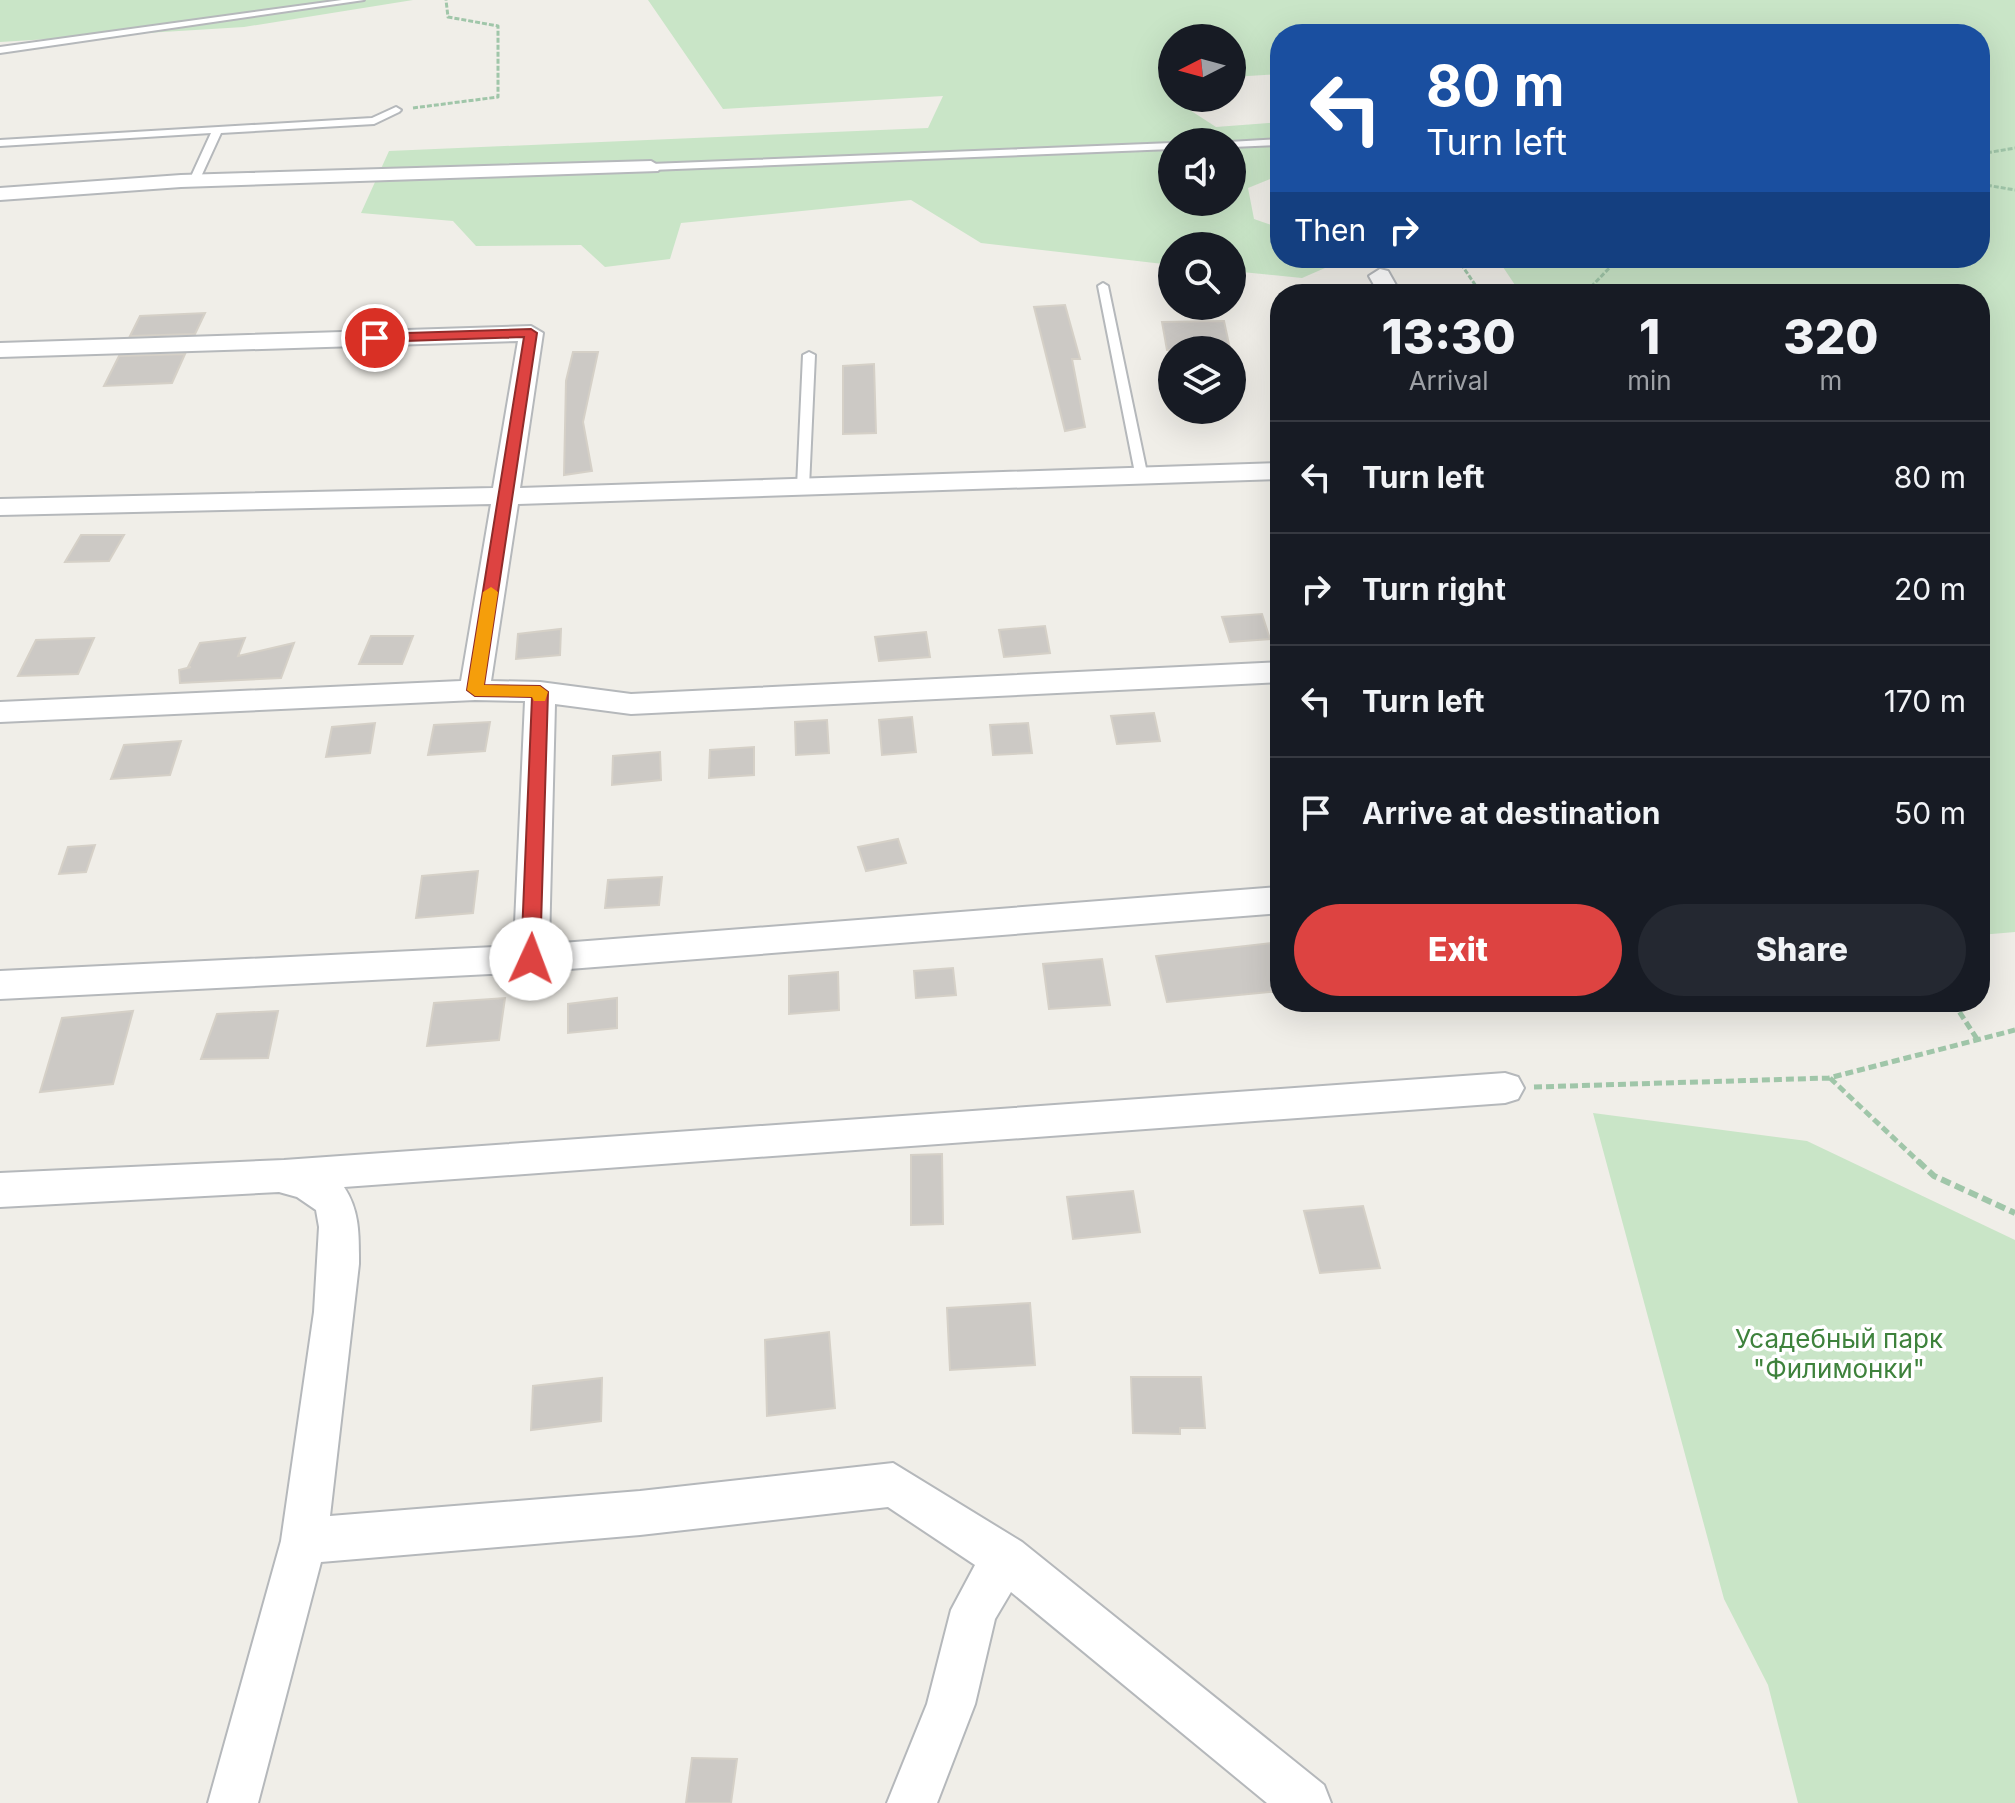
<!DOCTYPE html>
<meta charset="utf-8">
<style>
body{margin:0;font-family:Inter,sans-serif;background:#242831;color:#f1f3f6;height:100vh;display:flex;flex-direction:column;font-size:30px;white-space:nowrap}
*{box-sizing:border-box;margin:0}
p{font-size:26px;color:#9ea1a6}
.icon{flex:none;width:44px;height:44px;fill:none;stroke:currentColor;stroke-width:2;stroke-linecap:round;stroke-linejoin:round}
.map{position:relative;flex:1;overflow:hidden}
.details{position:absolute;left:1270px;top:284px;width:720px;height:728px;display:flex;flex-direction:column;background:#171b24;border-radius:32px;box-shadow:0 8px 32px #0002}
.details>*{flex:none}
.banner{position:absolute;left:1270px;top:24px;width:720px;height:244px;border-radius:32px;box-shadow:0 8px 32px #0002;background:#1a4fa0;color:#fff;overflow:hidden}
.needle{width:52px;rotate:264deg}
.buttons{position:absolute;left:1158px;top:24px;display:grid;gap:16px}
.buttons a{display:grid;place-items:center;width:88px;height:88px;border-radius:50%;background:#171b24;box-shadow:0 8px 32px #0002;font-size:40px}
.pin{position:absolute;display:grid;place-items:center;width:68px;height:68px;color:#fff;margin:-34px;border:4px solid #fff;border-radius:50%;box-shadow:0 2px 8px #0007}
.me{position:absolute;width:88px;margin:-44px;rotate:2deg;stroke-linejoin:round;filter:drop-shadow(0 0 6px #0008)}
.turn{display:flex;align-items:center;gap:28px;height:168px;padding:0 24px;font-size:36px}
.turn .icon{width:104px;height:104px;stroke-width:2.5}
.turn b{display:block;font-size:56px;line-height:68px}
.then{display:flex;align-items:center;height:76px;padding:0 24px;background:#0003;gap:16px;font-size:30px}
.eta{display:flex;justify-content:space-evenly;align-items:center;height:136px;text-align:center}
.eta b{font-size:48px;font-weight:800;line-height:56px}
.action{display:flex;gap:16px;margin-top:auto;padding:16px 24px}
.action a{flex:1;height:92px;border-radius:48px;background:#dd4341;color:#fff;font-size:32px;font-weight:800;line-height:92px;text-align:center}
.action a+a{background:#242831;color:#f1f3f6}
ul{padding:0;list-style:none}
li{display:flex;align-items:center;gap:24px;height:112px;padding:0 24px;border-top:2px solid #363941}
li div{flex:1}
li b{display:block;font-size:30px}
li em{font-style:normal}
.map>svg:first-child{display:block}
</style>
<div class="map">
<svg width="2015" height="1803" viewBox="0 0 2015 1803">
<rect width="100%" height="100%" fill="#f0eee8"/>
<path fill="#c9e5c7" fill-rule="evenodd" d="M0,0H413L244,27L0,42Z
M648,0H2015V932L1980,935V294H1521L1497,258H1980V34H1280V74L1232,77V38H1172V98H1185L1179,103L1216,127L1280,122V175L1248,188L1254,219L1280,228V258H1348L1302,278L1232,271V246H1172V265L981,243L911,200L681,223L670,259L605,267L581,245L476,246L453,221L361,213L389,151L928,128L943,96L723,109ZM1172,142H1232V202H1172Z
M1593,1113L1807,1141L2015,1240V1803H1798L1768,1685L1724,1599Z"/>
<path fill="#ccc9c5" stroke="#d5d0c7" stroke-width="2" d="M1065,305L1080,359H1072L1085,427L1065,431L1034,307Z
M205,313L195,334L130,336L140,316Z
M1224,321L1230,349L1167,350L1162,322Z
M573,352H598L583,422L592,471L564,475L566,381Z
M185,354L172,383L104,386L119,356Z
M874,364L876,433L843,434V366Z
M81,535H124L109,561L65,562Z
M1262,614L1270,639L1230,642L1222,617Z
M1045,626L1050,653L1004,657L999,630Z
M561,629L560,655L516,659L518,634Z
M926,632L930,657L879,661L875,637Z
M371,636H413L402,664H359Z
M94,638L78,674L18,676L36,640Z
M245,638L238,656L294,643L281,678L180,683L179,670L191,667H188L200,643Z
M1154,713L1160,741L1117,744L1111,716Z
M912,717L916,752L882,755L879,720Z
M827,720L829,753L796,755L795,722Z
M490,722L485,751L428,755L434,725Z
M375,723L370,753L326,757L332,727Z
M1028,723L1032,753L993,755L990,725Z
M181,741L170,775L111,779L124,745Z
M754,747V775L709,778L710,750Z
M660,752L661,780L612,785L613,756Z
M898,839L906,863L866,871L858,847Z
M95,845L86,872L59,874L68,847Z
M478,871L473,913L416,918L422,876Z
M662,877L659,905L605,908L608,880Z
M1280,942V991L1167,1002L1156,956Z
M1102,959L1110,1005L1049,1009L1043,964Z
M953,968L956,995L916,998L914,971Z
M838,972L839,1010L789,1014V976Z
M505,998L499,1040L427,1046L434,1003Z
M617,998V1028L568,1033V1004Z
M133,1011L113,1084L40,1092L62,1018Z
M278,1011L268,1058L201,1059L217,1014Z
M942,1154L943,1224L911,1225V1155Z
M1133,1191L1140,1232L1073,1239L1067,1197Z
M1363,1206L1380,1268L1320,1273L1304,1211Z
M1030,1303L1035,1365L950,1370L947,1308Z
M829,1332L835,1408L767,1416L765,1340Z
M1131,1377H1201L1205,1428H1180V1434L1133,1433Z
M602,1378L601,1421L531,1430L533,1386Z
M692,1758L737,1759L731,1803H686Z"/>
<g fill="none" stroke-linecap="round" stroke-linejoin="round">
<defs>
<path id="lane" d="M342,0H364L0,53V47Z
M396,107L401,110L399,112L374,124L221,133L199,181L194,184L189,181L211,133L0,146V140L372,118Z
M1280,139V145L1232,147V142H1229Z
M1172,143V149L651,170L646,167L651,164Z
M1103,283L1108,286L1147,473L1141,477L1135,473L1098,286Z
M809,352L815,355L809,487L803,491L797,487L803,355Z"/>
<path id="street" d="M651,161L661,167L658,171L181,187L0,200V188L181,175Z
M1380,269L1388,271L1401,294H1379L1369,276Z
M531,326L543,333L520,488L1280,463V479L518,504L491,681L540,682L631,694L1280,662V682L631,714L555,704L549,944L1280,887V913L531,972L0,999V971L514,946L525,701L475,700L0,722V702L461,681L491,504L0,515V499L493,488L518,341L0,357V343Z
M1505,1073L1518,1077L1524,1088L1518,1099L1505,1103L344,1187C360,1211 359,1236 359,1264L330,1516L640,1491L893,1463L1022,1542L1324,1785L1331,1803H1267L1011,1592L995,1619L975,1704L937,1803H887L927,1704L951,1610L975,1565L888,1507L640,1535L321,1562L258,1803H208L281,1541L314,1312L319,1227L316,1210L297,1197L279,1192L0,1207V1173L284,1160Z"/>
</defs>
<use href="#lane" stroke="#b5b8bb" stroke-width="4"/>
<use href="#street" stroke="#b5b8bb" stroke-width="4"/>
<path stroke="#a0c6a9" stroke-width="3" stroke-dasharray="5 2" stroke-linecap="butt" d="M413,108L498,97V26L448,17L446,0
M1980,154L2015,148
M1980,184L2015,190
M1457,258L1480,292
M1586,292L1619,258"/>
<path stroke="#a0c6a9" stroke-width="4" stroke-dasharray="6 3" stroke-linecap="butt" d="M1478,290L1481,294
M1584,294L1588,290"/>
<path stroke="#a0c6a9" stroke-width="5" stroke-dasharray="8 4" stroke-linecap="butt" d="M1953,1002L1977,1039
M1830,1078L1920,1163
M1534,1087L1829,1078L2015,1030"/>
<path stroke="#a0c6a9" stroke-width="6" stroke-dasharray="10 5" stroke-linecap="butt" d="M1918,1161L1934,1176L2015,1213"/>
<use href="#lane" fill="#fff" fill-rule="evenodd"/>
<use href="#street" fill="#fff" fill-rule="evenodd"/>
</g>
<path fill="#dd4341" stroke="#902c2a" stroke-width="2" d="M531,329L537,333L484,685L540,686L548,692L540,959L531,966L521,959L532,697L475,696L467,690L524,337L375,342L368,338L375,334Z"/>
<path fill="#f59e0b" d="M491,587L498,592L484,685L540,686L548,692L545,701H534L532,697L475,696L467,690L483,592Z"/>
<g text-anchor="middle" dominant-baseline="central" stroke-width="7" stroke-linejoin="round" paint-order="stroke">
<g font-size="26" fill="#3e823c" stroke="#fff">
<text x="1839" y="1338">Усадебный парк<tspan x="1839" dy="30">"Филимонки"</tspan></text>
</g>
</g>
</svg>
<div class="buttons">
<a><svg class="needle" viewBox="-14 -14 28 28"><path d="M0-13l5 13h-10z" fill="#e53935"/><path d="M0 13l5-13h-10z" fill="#9ea1a6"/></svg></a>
<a><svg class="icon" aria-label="sound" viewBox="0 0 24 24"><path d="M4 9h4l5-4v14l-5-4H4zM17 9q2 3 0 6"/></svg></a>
<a><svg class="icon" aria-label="search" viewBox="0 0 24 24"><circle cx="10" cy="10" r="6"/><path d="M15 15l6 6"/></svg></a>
<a><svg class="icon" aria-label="layers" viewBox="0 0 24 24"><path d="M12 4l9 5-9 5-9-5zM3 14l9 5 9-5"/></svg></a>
</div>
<div class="pin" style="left:375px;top:338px;background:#d93025"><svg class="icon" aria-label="arrive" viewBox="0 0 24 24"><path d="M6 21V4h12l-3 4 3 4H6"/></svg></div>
<svg class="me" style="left:531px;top:959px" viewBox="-20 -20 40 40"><circle r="19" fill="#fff"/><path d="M0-13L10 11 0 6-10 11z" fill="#dd4341"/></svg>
<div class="banner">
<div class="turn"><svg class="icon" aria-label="left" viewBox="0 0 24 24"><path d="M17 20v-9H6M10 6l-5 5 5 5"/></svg><div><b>80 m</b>Turn left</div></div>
<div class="then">Then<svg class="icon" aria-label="right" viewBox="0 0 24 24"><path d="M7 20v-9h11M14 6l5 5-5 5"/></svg></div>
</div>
<section class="details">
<div class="eta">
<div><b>13:30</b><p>Arrival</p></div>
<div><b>1</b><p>min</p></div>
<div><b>320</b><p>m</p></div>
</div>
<ul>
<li><svg class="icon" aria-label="left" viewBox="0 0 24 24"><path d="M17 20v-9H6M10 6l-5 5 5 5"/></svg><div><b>Turn left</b></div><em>80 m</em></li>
<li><svg class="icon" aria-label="right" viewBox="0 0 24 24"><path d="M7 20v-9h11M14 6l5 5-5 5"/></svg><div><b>Turn right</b></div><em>20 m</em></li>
<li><svg class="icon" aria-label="left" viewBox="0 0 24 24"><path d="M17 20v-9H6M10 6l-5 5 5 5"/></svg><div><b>Turn left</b></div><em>170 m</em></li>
<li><svg class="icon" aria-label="arrive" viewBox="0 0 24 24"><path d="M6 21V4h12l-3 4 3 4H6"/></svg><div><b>Arrive at destination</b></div><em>50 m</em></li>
</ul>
<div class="action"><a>Exit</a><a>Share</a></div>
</section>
</div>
